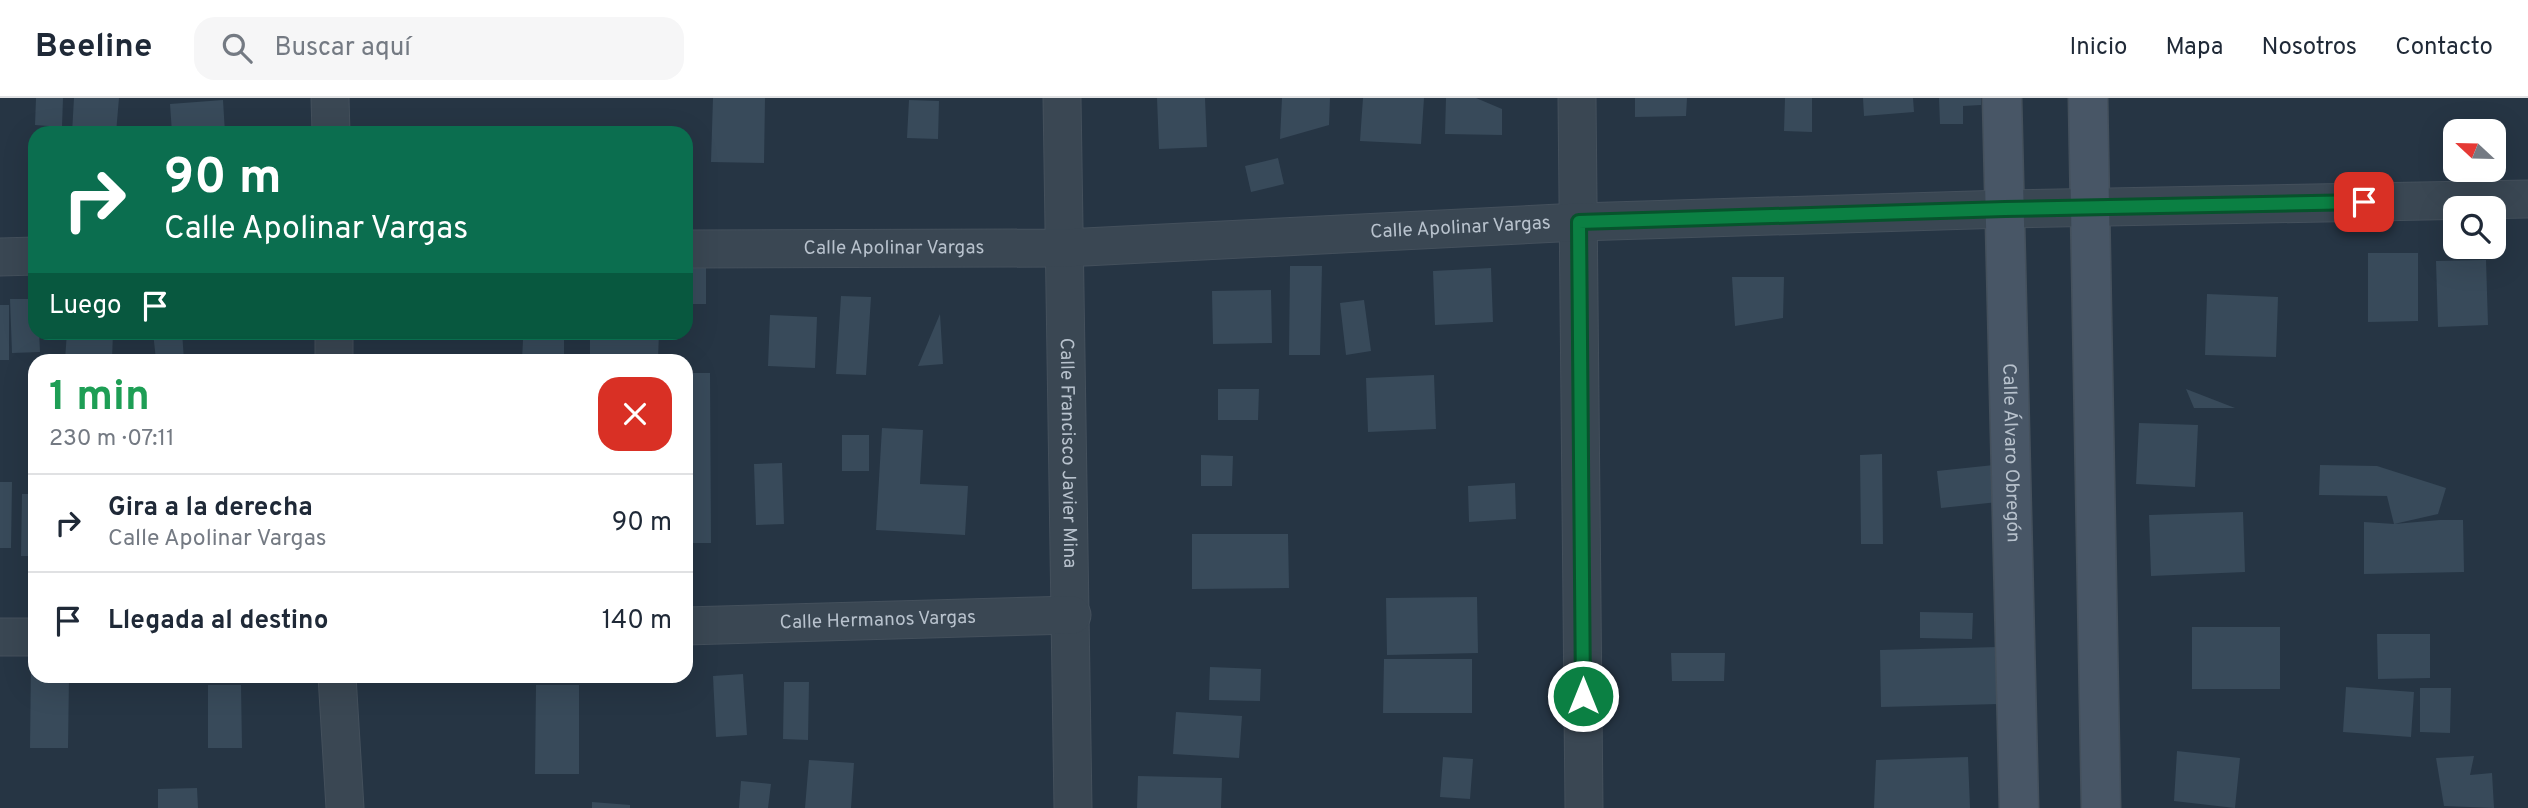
<!DOCTYPE html>
<html lang="es">
<meta charset="utf-8">
<style>
body{margin:0;font-family:Overpass,sans-serif;background:#f6f6f7;color:#1f2937;height:100vh;display:flex;flex-direction:column;font-size:26px;white-space:nowrap}
*{box-sizing:border-box;margin:0}
p{font-size:23px;color:#747a83}
.icon{flex:none;width:38px;height:38px;fill:none;stroke:currentColor;stroke-width:2;stroke-linecap:round;stroke-linejoin:round}
.map{position:relative;flex:1;overflow:hidden}
.panel{position:absolute;left:28px;top:256px;width:665px;height:329px;display:flex;flex-direction:column;background:#fff;border-radius:21px;box-shadow:0 7px 28px #0002}
.panel>*{flex:none}
.guide{position:absolute;left:28px;top:28px;width:665px;height:214px;border-radius:21px;box-shadow:0 7px 28px #0002;background:#0b6e4f;color:#fff;overflow:hidden}
.needle{width:46px;rotate:292deg}
.fabs{position:absolute;left:2443px;top:21px;display:grid;gap:14px}
.fabs a{display:grid;place-items:center;width:63px;height:63px;border-radius:14px;background:#fff;box-shadow:0 7px 28px #0002;font-size:35px}
.pin{position:absolute;display:grid;place-items:center;width:60px;height:60px;color:#fff;margin:-30px;border-radius:14px;box-shadow:0 4px 10px #0006}
.me{position:absolute;width:77px;margin:-38px;rotate:0deg;stroke-linejoin:round;filter:drop-shadow(0 0 5px #0008)}
.turn{display:flex;align-items:center;gap:24px;height:147px;padding:0 21px;font-size:32px}
.turn .icon{width:91px;height:91px;stroke-width:2.5}
.turn b{display:block;font-size:49px;line-height:60px}
.then{display:flex;align-items:center;height:66px;padding:0 21px;background:#0003;gap:14px;font-size:26px}
.round{display:grid;place-items:center;flex:none;width:74px;height:74px;border-radius:21px;background:#f6f6f7}
.headline{display:flex;align-items:center;justify-content:space-between;height:119px;padding:0 21px}
h1{font-size:42px;font-weight:700;line-height:52px;color:#1e9e55}
ul{padding:0;list-style:none}
li{display:flex;align-items:center;gap:21px;height:98px;padding:0 21px;border-top:2px solid #e0e1e3}
li div{flex:1}
li b{display:block;font-size:26px}
li em{font-style:normal}
header{display:flex;align-items:center;gap:42px;box-sizing:border-box;height:98px;padding:0 35px;background:#fff;border-bottom:2px solid #e0e1e3}
header strong{font-size:33px}
nav{display:flex;gap:38px;margin-inline-start:auto;font-size:24px}
.search{width:490px;height:63px;background:#f6f6f7;display:flex;align-items:center;gap:18px;box-sizing:border-box;padding:0 24px;border-radius:21px;color:#747a83;font-size:26px}
.map>svg:first-child{display:block}
</style>
<header>
<strong>Beeline</strong>
<div class="search"><svg class="icon" aria-label="search" viewBox="0 0 24 24"><circle cx="10" cy="10" r="6"/><path d="M15 15l6 6"/></svg>Buscar aquí</div>
<nav><a>Inicio</a><a>Mapa</a><a>Nosotros</a><a>Contacto</a></nav>
</header>
<div class="map">
<svg width="2528" height="710" viewBox="0 0 2528 710">
<rect width="100%" height="100%" fill="#263544"/>
<path fill="#384a5a" d="M36,0H63L62,29L35,27Z
M74,0H119L116,35H72Z
M713,0H765L764,65L711,64Z
M1157,0H1205L1207,49L1159,51Z
M1282,0H1330L1329,27L1280,41Z
M1363,0H1424L1421,46L1360,43Z
M1446,0H1476L1502,11V37L1445,36Z
M1635,0H1687L1686,18L1635,19Z
M1785,0H1812V34L1784,33Z
M1863,0H1913L1914,14L1864,18Z
M1939,0H1981V7L1963,8V26H1940Z
M223,2L225,35H172L170,6Z
M909,2L939,3L938,41L907,40Z
M1278,60L1284,86L1251,94L1245,68Z
M2368,155H2418V223L2368,224Z
M2486,162L2488,227L2438,229L2436,163Z
M686,168H706V206H686Z
M1290,168H1322L1320,257H1289Z
M1491,170L1493,224L1435,227L1433,173Z
M1732,179H1784L1783,220L1735,228Z
M1271,192L1272,245L1213,246L1212,193Z
M2207,196L2278,199L2276,259L2205,257Z
M841,198L871,199L866,277L836,276Z
M10,201H35V234H39L40,254L12,255Z
M1364,202L1371,253L1346,257L1340,205Z
M0,207H9V262H0Z
M940,216L943,266L918,268Z
M770,217L817,219L815,270L768,268Z
M67,234H113L112,262H65Z
M153,234H182L184,262H156Z
M590,234H659L658,262H590Z
M523,242H564V262H522Z
M686,275H710L711,445H686Z
M1434,277L1436,331L1368,334L1366,280Z
M1218,291H1259L1258,322H1218Z
M2186,291L2235,310H2194Z
M2139,325L2198,327L2195,389L2136,386Z
M882,330L923,332L920,386L968,388L965,437L876,432Z
M842,337H869V373H842Z
M1882,356L1883,446H1861L1860,357Z
M1201,357L1233,358L1232,388H1201Z
M782,365L784,426L756,427L754,366Z
M1994,367L1998,404L1941,410L1937,373Z
M2320,367L2377,368L2446,390L2438,416L2394,426L2387,398L2319,397Z
M0,384H12L11,450H0Z
M1515,385L1516,421L1469,424L1468,388Z
M22,396H35V458H21Z
M2243,414L2245,474L2151,478L2149,417Z
M2440,422H2463L2464,474L2364,476V424L2394,426Z
M1192,436H1288L1289,490L1192,491Z
M1477,499L1478,555L1387,557L1386,500Z
M1920,514L1973,515L1972,541L1920,540Z
M2192,529H2280V591H2192Z
M2377,536H2430V580L2378,581Z
M1998,549L1999,606L1881,609L1880,552Z
M1671,555H1725L1724,583H1672Z
M1384,561H1472V615H1383Z
M31,564L35,565V578H69L68,650H30Z
M1210,569L1261,571L1260,603L1209,602Z
M743,576L747,637L716,639L713,578Z
M784,584H809L808,642L783,641Z
M208,587H241L242,650H208Z
M536,587H579V676H535Z
M2346,589L2414,594L2411,639L2343,634Z
M2420,590H2451L2450,635L2420,634Z
M1176,614L1242,618L1239,660L1173,656Z
M2177,653L2240,660L2235,710L2174,703Z
M2474,658L2470,677L2492,675L2494,710L2444,708L2436,660Z
M1443,659L1473,661L1470,701L1440,699Z
M1968,659L1970,710H1874L1876,662Z
M809,662L854,665L851,710H805Z
M1138,678L1222,680L1221,710H1137Z
M741,683L771,686L768,710H739Z
M197,690L198,710H158V691Z
M592,704L630,707V710H592Z"/>
<g fill="none" stroke-linecap="round" stroke-linejoin="round">
<defs>
<g id="street">
<path d="M330,0L331,35"/>
<path id="s1" d="M1062,0L1073,710"/>
<path d="M1577,0L1584,710"/>
<path id="s2" d="M686,151L1065,150L1579,124L2005,111L2528,101"/>
<path d="M0,159L35,158"/>
<path d="M334,262V234"/>
<path id="s3" d="M686,528L1072,517"/>
<path d="M0,539H35"/>
<path d="M337,578L345,710"/>
</g>
<g id="secondary">
<path id="s4" d="M2002,0L2019,710"/>
<path d="M2088,0L2101,710"/>
</g>
</defs>
<use href="#street" stroke="#44505c" stroke-width="39"/>
<use href="#secondary" stroke="#44505c" stroke-width="41"/>
<use href="#street" stroke="#3a4753" stroke-width="37"/>
<use href="#secondary" stroke="#485666" stroke-width="38"/>
</g>
<g fill="none" stroke-linecap="round" stroke-linejoin="round">
<defs>
<path id="route" d="M1583,598L1579,124L2005,111L2364,104"/>
</defs>
<use href="#route" stroke="#07532c" stroke-width="18"/>
<use href="#route" stroke="#0b8043" stroke-width="12"/>
</g>
<g text-anchor="middle" dominant-baseline="central" stroke-width="7" stroke-linejoin="round" paint-order="stroke">
<g font-size="19" fill="#b8c2cd" stroke="#1f2c39">
<text stroke="none"><textPath href="#s2" startOffset="775">Calle Apolinar Vargas</textPath></text>
<text stroke="none"><textPath href="#s2" startOffset="208">Calle Apolinar Vargas</textPath></text>
<text stroke="none"><textPath href="#s1" startOffset="355">Calle Francisco Javier Mina</textPath></text>
<text stroke="none"><textPath href="#s4" startOffset="355">Calle Álvaro Obregón</textPath></text>
<text stroke="none"><textPath href="#s3" startOffset="192">Calle Hermanos Vargas</textPath></text>
</g>
</g>
</svg>
<div class="fabs">
<a><svg class="needle" viewBox="-14 -14 28 28"><path d="M0-13l5 13h-10z" fill="#e53935"/><path d="M0 13l5-13h-10z" fill="#747a83"/></svg></a>
<a><svg class="icon" aria-label="search" viewBox="0 0 24 24"><circle cx="10" cy="10" r="6"/><path d="M15 15l6 6"/></svg></a>
</div>
<div class="pin" style="left:2364px;top:104px;background:#d93025"><svg class="icon" aria-label="arrive" viewBox="0 0 24 24"><path d="M6 21V4h12l-3 4 3 4H6"/></svg></div>
<svg class="me" style="left:1583px;top:598px" viewBox="-20 -20 40 40"><circle r="17" fill="#0b8043" stroke="#fff" stroke-width="3"/><path d="M0-11L8 9 0 5-8 9z" fill="#fff"/></svg>
<div class="guide">
<div class="turn"><svg class="icon" aria-label="right" viewBox="0 0 24 24"><path d="M7 20v-9h11M14 6l5 5-5 5"/></svg><div><b>90 m</b>Calle Apolinar Vargas</div></div>
<div class="then">Luego<svg class="icon" aria-label="arrive" viewBox="0 0 24 24"><path d="M6 21V4h12l-3 4 3 4H6"/></svg></div>
</div>
<section class="panel">
<div class="headline"><div><h1>1 min</h1><p>230 m · 07:11</p></div><a class="round" style="background:#d93025;color:#fff"><svg class="icon" aria-label="close" viewBox="0 0 24 24"><path d="M6 6l12 12M18 6L6 18"/></svg></a></div>
<ul>
<li><svg class="icon" aria-label="right" viewBox="0 0 24 24"><path d="M7 20v-9h11M14 6l5 5-5 5"/></svg><div><b>Gira a la derecha</b><p>Calle Apolinar Vargas</p></div><em>90 m</em></li>
<li><svg class="icon" aria-label="arrive" viewBox="0 0 24 24"><path d="M6 21V4h12l-3 4 3 4H6"/></svg><div><b>Llegada al destino</b></div><em>140 m</em></li>
</ul>
</section>
</div>
